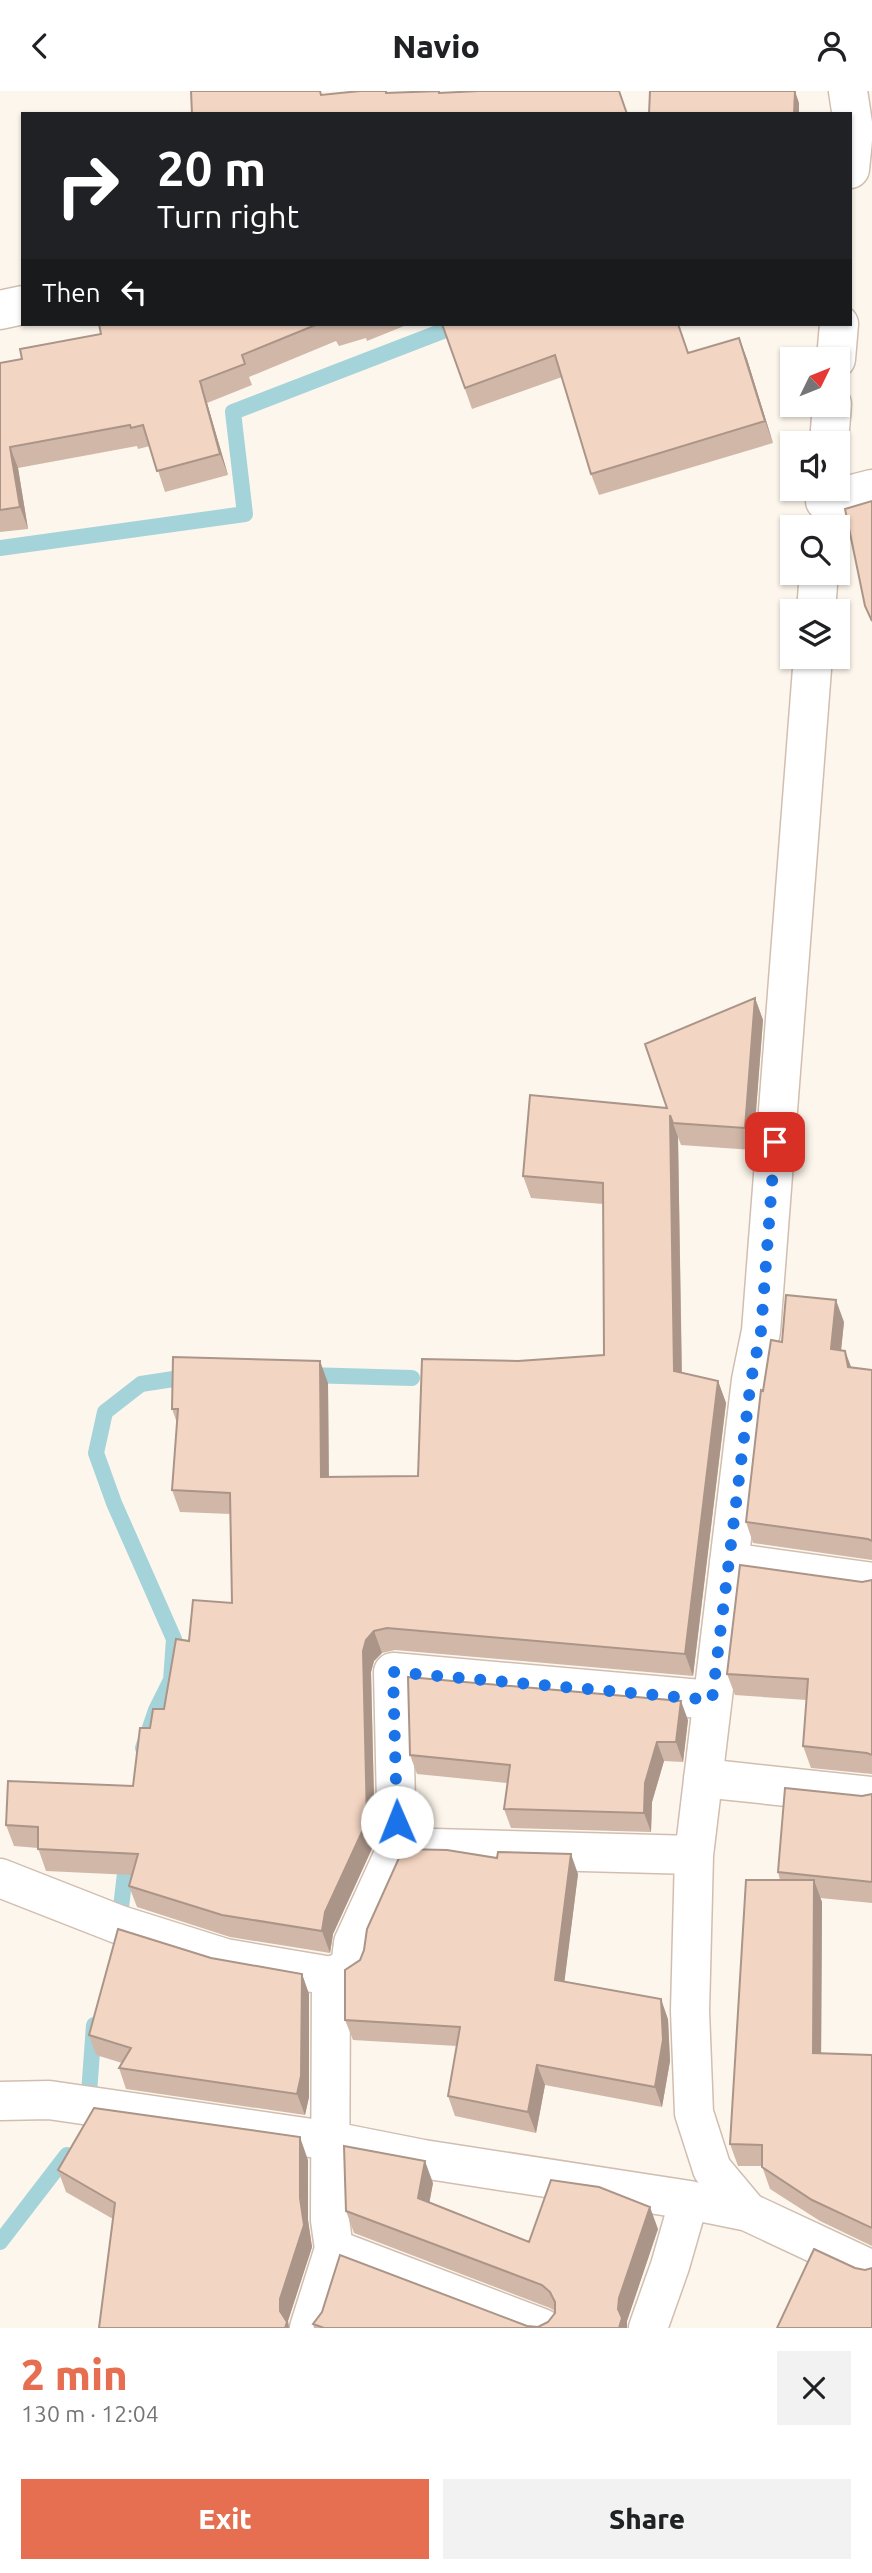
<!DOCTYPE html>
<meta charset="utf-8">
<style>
body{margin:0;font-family:Ubuntu,sans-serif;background:#f2f2f2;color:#202124;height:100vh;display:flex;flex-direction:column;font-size:26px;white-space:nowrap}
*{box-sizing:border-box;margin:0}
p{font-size:23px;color:#757577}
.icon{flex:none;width:38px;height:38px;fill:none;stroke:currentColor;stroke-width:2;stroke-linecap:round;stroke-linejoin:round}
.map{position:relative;height:2237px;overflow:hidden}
.sheet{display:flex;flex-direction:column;background:#fff;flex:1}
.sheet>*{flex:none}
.banner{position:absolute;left:21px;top:21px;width:831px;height:214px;border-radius:0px;box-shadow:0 2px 5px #0004;background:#202124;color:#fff;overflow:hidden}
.needle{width:46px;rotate:47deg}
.controls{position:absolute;left:780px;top:256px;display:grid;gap:14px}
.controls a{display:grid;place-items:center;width:70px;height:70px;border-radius:0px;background:#fff;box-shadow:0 2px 5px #0004;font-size:35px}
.pin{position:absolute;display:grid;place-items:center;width:60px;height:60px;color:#fff;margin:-30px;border-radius:14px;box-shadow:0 4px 10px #0006}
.me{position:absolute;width:77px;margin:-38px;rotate:359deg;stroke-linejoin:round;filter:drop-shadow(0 0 5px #0008)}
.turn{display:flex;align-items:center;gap:24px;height:147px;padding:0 21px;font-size:32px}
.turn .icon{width:91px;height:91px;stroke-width:2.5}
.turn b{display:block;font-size:49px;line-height:60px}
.then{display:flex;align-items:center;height:66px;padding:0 21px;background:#0003;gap:14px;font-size:26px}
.round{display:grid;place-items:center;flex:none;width:74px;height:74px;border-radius:0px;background:#f2f2f2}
.headline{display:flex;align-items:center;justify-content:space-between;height:119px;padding:0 21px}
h1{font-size:42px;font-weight:800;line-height:52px;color:#e76f51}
.cta{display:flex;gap:14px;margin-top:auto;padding:14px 21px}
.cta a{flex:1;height:80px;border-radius:0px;background:#e76f51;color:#fff;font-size:28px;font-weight:800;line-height:80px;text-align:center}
.cta a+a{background:#f2f2f2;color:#202124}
header{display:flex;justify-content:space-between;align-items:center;height:91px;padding:0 21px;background:#fff;font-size:32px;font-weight:800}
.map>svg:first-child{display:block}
</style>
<header><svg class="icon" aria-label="back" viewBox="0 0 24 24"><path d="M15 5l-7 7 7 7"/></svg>Navio<svg class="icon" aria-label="person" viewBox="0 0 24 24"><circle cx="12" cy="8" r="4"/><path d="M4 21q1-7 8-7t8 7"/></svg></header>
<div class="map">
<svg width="872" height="2237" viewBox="0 0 872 2237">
<rect width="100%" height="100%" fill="#fdf6ec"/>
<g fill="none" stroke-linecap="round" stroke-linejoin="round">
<path stroke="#a5d3da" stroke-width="16" d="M0,457L245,423L233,321L461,233
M306,1284L412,1287
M143,1657L156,1619L171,1589L174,1548L114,1412L96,1362L105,1321L141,1293L193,1285
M120,1825L127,1765
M89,2002L94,1934
M0,2151L67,2064"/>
<defs>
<path id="minor" d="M848,0L854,39L850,78
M0,219L23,214
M836,268L839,233
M829,352L832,313
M825,410L872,398
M816,520L819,481
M729,1471L872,1491
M703,1687L872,1705
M397,1756L694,1764
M0,1787L120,1834L225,1867L331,1885L330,2129L334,2158L309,2237
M331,1885L350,1877L353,1852L397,1756L393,1581L712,1609
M0,2010L49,2009L332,2050L423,2068L689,2109L748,2121L872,2179
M748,2121L712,2078L694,2022L690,1920L694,1764L751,1289L761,1240L813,565
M334,2158L542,2237
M648,2237L670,2175L689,2109"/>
</defs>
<use href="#minor" stroke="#d1beb0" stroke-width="41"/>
<use href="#minor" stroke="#fff" stroke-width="38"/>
</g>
<path fill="#d1b7a8" d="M99,233H409L367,250L366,247L339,255L336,250L249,286L252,294L207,312L228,384L165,401L150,355L138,358L137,355L18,377L28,438L0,441V272L22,268L101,243Z
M442,233L688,262L739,247L747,268L773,352L599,404L591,383L562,286L472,318Z
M755,907L763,929L753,1059L681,1054L678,1046L682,1282L718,1290L726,1312L693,1585L395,1559L382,1562L374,1570L371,1581L375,1751L333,1843L330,1862L230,1846L137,1816L129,1795L132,1784L46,1780L38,1757L14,1755L6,1734L133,1695L150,1637L164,1618L189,1550L232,1512L231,1423L180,1421L172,1399L177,1332L172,1318L328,1292L329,1386L418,1385L518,1270L604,1264L603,1113L531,1107L523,1085L667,1017Z
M844,1231L841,1259L845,1260L851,1276L872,1279V1469L753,1452L746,1431L763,1300L782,1251Z
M872,1489V1683L811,1677L803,1655L807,1609L735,1604L727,1583L862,1491Z
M688,1629L683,1671L664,1670L652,1711L651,1741L511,1737L504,1718L507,1692L417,1683L410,1664Z
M872,1703V1812L820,1807L822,1811L821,1962L872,1964V2155L820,2130L770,2098L762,2075H738L730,2053L780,1789L778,1781L862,1705Z
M578,1783L564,1891L668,1928L670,1970L662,2016L545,1994L536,2042L455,2025L448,2005L457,1955L353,1949L345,1929L360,1869Z
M211,1867L302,1883L309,1903V2006L305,2024L126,1998L119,1977L122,1972L96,1964L89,1944Z
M308,2069V2129L312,2156L288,2230L289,2237H99L113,2128L66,2101L58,2079Z
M433,2092L429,2112L529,2151L658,2138L627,2230V2237H314L313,2233L538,2236L548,2231L555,2222V2220L550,2217L354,2142L346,2120Z"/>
<path fill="#aa9588" d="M795,0L799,12V23H794Z
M739,247L747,268L773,352L765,330Z
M200,290L207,312L228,384L220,363Z
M10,356L18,377L28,438L20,416Z
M755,907L763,929L753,1059L745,1037Z
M670,1024L678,1046L682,1302L674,1280Z
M836,1209L844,1231L839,1279L831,1258Z
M845,1260L853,1281L848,1276Z
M320,1270L328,1292L329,1408L321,1386Z
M718,1290L726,1312L693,1585L685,1563Z
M374,1540L382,1562L374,1570L371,1581L375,1751L333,1843L330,1862L322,1840L363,1560L366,1549Z
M681,1610L688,1629L683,1671L676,1651Z
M657,1651L664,1670L652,1711L651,1741L644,1722L645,1692Z
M571,1763L578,1783L562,1910L555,1889Z
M814,1789L822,1811L821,1984L813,1962Z
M302,1883L309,1903V2006L305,2024L297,2003Z
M661,1908L668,1928L670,1970L662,2016L655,1996Z
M537,1974L545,1994L536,2042L528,2021Z
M300,2046L308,2069V2129L312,2156L288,2230L289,2237H285L280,2220V2208L300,2107Z
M425,2070L433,2092L426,2130L418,2107Z
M650,2116L658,2138L627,2230V2237H619V2207Z"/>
<path fill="#f3d5c3" stroke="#aa9588" stroke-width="2" d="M191,0H320L321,4L360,0H386V2L439,0V2L479,0H619L627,23H192Z
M650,0H795L794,23H649Z
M99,233H318L242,264L245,273L200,290L220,363L157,380L143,334L131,337L130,334L10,356L20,416L0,419V272L22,268L20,258L101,243Z
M442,233H678L688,262L739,247L765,330L591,383L555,264L465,297Z
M872,410V530L865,515L845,418Z
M755,907L745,1037L673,1032L670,1024L674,1280L718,1290L685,1563L387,1537L374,1540L366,1549L363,1560L367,1730L325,1821L322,1840L222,1824L129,1795L138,1763L38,1758V1736L6,1734L8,1690L133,1695L140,1637H150L153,1618H164L176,1548L189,1550L193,1509L232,1512L230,1402L172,1399L178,1318H172L173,1266L320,1270L321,1386L418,1385L422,1268L518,1270L604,1264L603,1092L523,1085L530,1004L667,1017L645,953Z
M786,1204L836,1209L831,1258L845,1260L848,1276L872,1279V1450L868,1448L746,1431L761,1299L763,1300L771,1249L782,1251Z
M740,1474L862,1491L872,1489V1664L867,1662L803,1655L808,1588L727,1583Z
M408,1586L681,1610L676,1651H657L645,1692L644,1722L504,1718L510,1674L410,1664Z
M785,1697L862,1705L872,1703V1791L778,1781Z
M403,1758L447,1759L497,1767L498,1761L571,1763L555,1889L661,1908L663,1949L655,1996L537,1974L528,2021L448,2005L460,1936L345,1929V1879L360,1869L364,1859L367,1838Z
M746,1789H814L813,1962L872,1964V2137L812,2109L762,2076V2054L730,2053Z
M118,1838L211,1867L302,1883L301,1985L297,2003L119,1977L131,1957L89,1944Z
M94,2017L300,2046V2107L304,2134L280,2208V2220L287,2231L285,2237H99L115,2112L58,2079Z
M344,2055L425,2070L418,2107L529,2151L551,2089L599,2096L650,2116L619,2207L618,2218L622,2227L619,2237H324L313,2233L322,2221L340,2164L527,2235L538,2236L548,2231L555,2222V2211L550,2201L542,2194L346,2120Z
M814,2158L855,2177L865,2179L872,2177V2237H777Z"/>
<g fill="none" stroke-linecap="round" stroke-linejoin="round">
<path stroke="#1a73e8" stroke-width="12" stroke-dasharray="0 21.6" d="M397,1731L393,1581L712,1609L751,1289L761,1240L775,1051"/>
</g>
</svg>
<div class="controls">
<a><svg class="needle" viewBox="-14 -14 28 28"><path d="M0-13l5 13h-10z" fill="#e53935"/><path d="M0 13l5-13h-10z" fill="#757577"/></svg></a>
<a><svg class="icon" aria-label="sound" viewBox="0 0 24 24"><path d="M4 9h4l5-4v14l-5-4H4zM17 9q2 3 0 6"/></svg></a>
<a><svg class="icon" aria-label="search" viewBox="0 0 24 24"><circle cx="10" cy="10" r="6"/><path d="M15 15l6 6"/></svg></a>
<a><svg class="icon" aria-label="layers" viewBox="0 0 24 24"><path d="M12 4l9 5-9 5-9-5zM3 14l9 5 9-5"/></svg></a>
</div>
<div class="pin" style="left:775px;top:1051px;background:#d93025"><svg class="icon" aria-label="arrive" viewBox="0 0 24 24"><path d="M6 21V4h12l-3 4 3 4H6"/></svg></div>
<svg class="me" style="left:397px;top:1731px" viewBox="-20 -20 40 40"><circle r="19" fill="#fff"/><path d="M0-13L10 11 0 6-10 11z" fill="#1a73e8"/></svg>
<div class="banner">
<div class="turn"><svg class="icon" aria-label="right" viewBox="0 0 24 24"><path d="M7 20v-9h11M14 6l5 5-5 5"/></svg><div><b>20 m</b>Turn right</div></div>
<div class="then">Then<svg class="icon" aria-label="left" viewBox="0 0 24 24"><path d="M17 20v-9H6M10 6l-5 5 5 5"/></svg></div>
</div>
</div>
<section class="sheet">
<div class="headline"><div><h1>2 min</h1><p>130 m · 12:04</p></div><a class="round"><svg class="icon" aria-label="close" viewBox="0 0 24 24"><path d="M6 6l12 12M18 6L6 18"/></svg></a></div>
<div class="cta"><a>Exit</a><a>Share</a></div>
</section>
